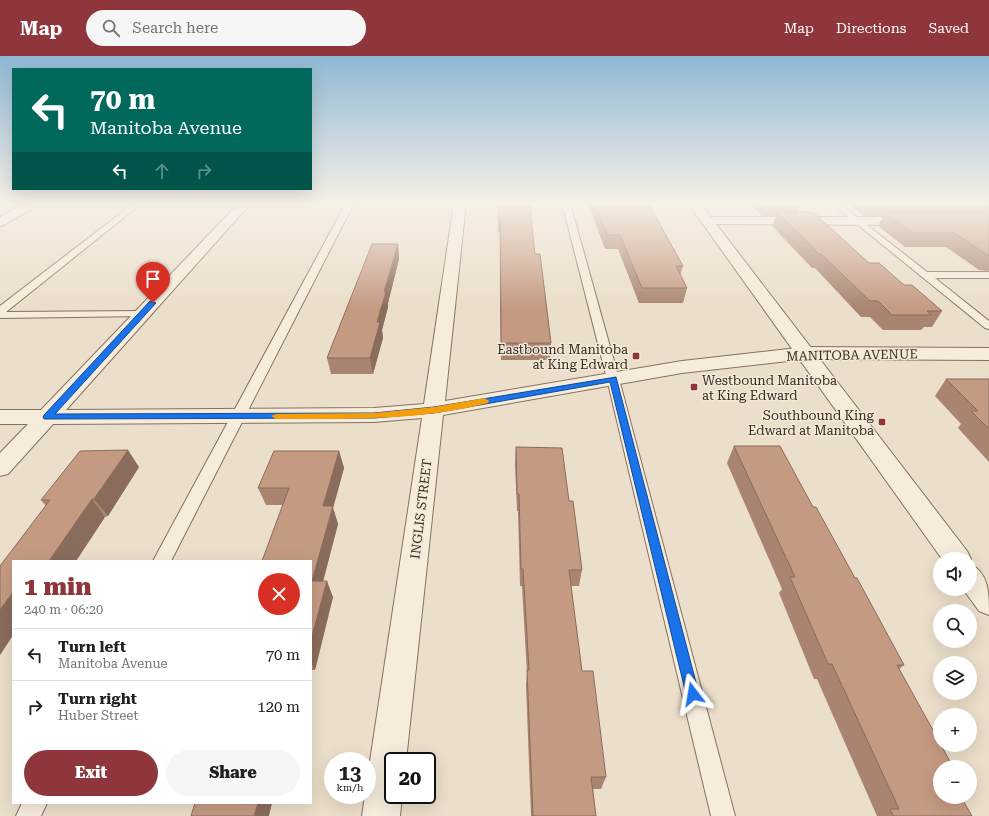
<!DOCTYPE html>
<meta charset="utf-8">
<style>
body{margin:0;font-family:"Roboto Serif",serif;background:#f6f6f6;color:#202124;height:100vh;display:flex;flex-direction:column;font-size:15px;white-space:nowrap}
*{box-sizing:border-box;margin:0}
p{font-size:13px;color:#757577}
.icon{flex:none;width:22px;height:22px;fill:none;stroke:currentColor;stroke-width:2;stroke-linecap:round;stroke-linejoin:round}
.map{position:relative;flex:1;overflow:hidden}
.details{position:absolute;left:12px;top:504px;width:300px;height:244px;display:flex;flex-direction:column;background:#fff;border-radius:0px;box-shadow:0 4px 16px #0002}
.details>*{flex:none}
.guide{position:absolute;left:12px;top:12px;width:300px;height:122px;border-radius:0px;box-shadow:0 4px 16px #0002;background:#00695c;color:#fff;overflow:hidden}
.buttons{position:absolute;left:933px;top:496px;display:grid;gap:8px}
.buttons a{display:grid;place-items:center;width:44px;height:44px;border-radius:50%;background:#fff;box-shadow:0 4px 16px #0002;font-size:20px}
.speed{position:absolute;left:324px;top:696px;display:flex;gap:8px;font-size:20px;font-weight:700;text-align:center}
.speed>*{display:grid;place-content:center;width:52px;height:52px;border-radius:50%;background:#fff;box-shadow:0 4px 16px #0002;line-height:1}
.speed small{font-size:10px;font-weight:400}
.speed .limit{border:2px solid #111;border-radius:6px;background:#fff;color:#111}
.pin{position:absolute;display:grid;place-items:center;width:34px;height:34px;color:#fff;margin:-41px -17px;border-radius:50% 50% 50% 0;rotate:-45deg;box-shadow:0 0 4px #0007}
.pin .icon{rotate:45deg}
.me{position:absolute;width:44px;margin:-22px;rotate:346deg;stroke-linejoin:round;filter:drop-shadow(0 0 3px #0008)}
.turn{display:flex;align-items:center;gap:14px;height:84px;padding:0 12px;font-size:18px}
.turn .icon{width:52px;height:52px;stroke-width:2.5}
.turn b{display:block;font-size:28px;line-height:34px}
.lanes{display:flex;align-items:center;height:38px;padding:0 12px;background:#0003;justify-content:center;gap:20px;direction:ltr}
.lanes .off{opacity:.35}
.round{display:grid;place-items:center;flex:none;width:42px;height:42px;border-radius:21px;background:#f6f6f6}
.headline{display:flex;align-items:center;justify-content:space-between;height:68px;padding:0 12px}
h1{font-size:24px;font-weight:800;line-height:30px;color:#8f363c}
.primary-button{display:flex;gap:8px;margin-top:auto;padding:8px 12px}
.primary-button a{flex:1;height:46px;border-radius:24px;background:#8f363c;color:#fff;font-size:16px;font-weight:800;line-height:46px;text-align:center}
.primary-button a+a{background:#f6f6f6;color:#202124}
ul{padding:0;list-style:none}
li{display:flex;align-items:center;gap:12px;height:52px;padding:0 12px;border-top:1px solid #e0e0e0}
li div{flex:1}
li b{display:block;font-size:15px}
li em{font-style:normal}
header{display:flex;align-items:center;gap:24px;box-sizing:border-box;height:56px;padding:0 20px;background:#8f363c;color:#fff}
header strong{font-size:19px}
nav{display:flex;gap:22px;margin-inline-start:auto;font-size:14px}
.search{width:280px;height:36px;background:#f6f6f6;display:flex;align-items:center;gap:10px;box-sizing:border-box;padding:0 14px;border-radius:22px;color:#757577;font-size:15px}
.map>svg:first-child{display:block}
</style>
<header>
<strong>Map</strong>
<div class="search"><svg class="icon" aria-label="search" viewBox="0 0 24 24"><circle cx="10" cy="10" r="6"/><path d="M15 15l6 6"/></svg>Search here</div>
<nav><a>Map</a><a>Directions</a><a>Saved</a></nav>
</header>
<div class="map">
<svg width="989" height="760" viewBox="0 0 989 760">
<rect width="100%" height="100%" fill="#ebdeca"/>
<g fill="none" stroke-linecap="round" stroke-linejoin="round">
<defs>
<path id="service" d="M134,147H142L6,256L143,255L147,256L148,258L147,260L0,262V250Z
M346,147H354L171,505H153Z
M562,147H570L619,323L735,760H711L607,323Z
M831,147H839L927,216H989V222H935L989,265V273L985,272Z
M22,747H47L41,760H16Z"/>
<path id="minor" d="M25,147H39L37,150L4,169L0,170V161Z
M239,147H251L66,354L374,352L424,348L454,147H466L445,345L682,305L806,291L989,292V304L806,303L682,317L443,359L406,705H393V739H402L400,760H362L365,739H367V725L422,362L374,366L53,368L8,418L0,420V397L28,368H0V354H41Z
M708,161H910L914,162L916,165L914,168L910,169L704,168L702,165L704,162Z"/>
<path id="tertiary" d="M688,147H700L967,495L971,503L970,504V503H942Z
M970,508C989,517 989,537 989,559L979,555L963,533H970Z"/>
</defs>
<use href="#service" stroke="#857160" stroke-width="2"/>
<use href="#minor" stroke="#857160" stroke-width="2"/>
<use href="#tertiary" stroke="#857160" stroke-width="2"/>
<use href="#service" fill="#f6ecdc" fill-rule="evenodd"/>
<use href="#minor" fill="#f6ecdc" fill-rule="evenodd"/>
<use href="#tertiary" fill="#f6ecdc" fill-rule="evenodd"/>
</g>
<path fill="#a98471" d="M498,147L525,150L535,198L551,287L550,304H501L500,176H498Z
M588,147H648L683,210L680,219L687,232L683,247H639L618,193H605Z
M750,147H801L798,156L869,207L904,229L942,255L932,271H924L921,274H883L870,261H861L815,212H812L772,170L776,160H762Z
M848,147H989V215L979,214L946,191H905L878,170L883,160H864Z
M398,188L399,203L388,247V251L382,274L383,282L373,318H331L327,302Z
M946,323H989V406L958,372L961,368L935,340Z
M734,390L813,451L904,609L899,613L940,711L972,760H877L817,623H814L779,537L782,533L727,407Z
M516,391L569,445L582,514L579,530H571L582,615L606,721L601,733H593L596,760H531L526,629L527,618L522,530H520L518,455H517L515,408Z
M339,395L344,412L333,452L338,468L323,525L333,541L315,614H311V505L283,449H266L258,432Z
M139,411L108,460L105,461L76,505H13V579L0,599V510L46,450L41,444Z"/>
<path fill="#8a6c5c" d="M398,188L399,203L388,247V251L382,274L383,282L373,318L370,302L377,266L384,236Z
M128,394L139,411L108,460L94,443Z
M339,395L344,412L333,452L338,468L319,541L312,525L323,450Z
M92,443L105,461L76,505H49Z
M327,525L333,541L315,614L311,606V584Z
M13,536V579L0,599V554Z
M258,747H272L269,760H254Z"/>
<path fill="#c59a83" stroke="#8a6c5c" d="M498,147H524L525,150H530L535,198H540L551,287H501L500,162H498Z
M595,147H648L683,210H676L687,232H642L620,179H607Z
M777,156H813L869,207H879L904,229H912L942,255H927L931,259H892L878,245H870L821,198H819Z
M885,157H989V200L954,177H913Z
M372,188H398L384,236H386L377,266H380L370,302H327Z
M946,323H989V373L971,355H978Z
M734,390H780L813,451H816L855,522H857L904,609H897L940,687V689H941L953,711H940V741H961L972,760H893L890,753H899L832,608H828L790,521H795Z
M516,391L562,392L569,445H573L582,514H569L582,615H593L606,721H591L596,760H533L527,614H529L523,513H521L519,438H517Z
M128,394L94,443H92L49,505H13V536L0,554V510L50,444H41L80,395Z
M274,395H339L323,450H333L312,525H327L311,584V505H262L289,432H258Z
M195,747H258L254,760H191Z"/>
<linearGradient id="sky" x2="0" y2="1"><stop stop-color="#8fb8d4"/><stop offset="0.58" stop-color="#f6f0e7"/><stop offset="1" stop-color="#f6f0e7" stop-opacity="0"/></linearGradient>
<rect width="989" height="253" fill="url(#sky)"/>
<path fill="#1a73e8" stroke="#114b97" d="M150,245L156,247L55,358L374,357L434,351L616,321L699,638L697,643L693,645L688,643L686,638L610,326L434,357L374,362L44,363L43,361L44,359Z"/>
<path fill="#f59e0b" d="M485,342L489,345L488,347C419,365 346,363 276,363L271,360L276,358L374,357L434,351Z"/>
<g fill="#8f363c" stroke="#f3e9d8" stroke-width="1.5">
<rect x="632" y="296" width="8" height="8" rx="2"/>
<rect x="690" y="327" width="8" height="8" rx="2"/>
<rect x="878" y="362" width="8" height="8" rx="2"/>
</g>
<g text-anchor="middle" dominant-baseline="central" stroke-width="3" stroke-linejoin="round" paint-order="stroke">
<g font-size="13" fill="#372b22" stroke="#f3e9d8" text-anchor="end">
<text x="628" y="293">Eastbound Manitoba<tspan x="628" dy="15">at King Edward</tspan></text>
<text x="702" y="324" text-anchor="start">Westbound Manitoba<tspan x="702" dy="15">at King Edward</tspan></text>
<text x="874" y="359">Southbound King<tspan x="874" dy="15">Edward at Manitoba</tspan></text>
</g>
<g font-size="13" fill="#372b22" stroke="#f3e9d8">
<text transform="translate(852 299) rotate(-1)">MANITOBA AVENUE</text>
<text transform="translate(421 453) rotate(-83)">INGLIS STREET</text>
</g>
</g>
</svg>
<div class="buttons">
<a><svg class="icon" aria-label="sound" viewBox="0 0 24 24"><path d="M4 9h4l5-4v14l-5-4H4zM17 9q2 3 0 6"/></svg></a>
<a><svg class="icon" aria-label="search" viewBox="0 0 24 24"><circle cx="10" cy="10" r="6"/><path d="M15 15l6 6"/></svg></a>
<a><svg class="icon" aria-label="layers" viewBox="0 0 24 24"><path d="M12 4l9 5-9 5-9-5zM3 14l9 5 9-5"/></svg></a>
<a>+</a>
<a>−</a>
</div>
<div class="speed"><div>13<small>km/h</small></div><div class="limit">20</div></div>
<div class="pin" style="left:153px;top:247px;background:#d93025"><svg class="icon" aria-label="arrive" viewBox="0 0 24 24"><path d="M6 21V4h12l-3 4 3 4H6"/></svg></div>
<svg class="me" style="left:693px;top:638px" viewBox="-20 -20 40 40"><path d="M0-17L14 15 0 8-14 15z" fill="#1a73e8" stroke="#fff" stroke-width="4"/></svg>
<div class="guide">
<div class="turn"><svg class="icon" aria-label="left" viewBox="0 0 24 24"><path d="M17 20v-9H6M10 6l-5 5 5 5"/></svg><div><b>70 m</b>Manitoba Avenue</div></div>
<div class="lanes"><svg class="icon" aria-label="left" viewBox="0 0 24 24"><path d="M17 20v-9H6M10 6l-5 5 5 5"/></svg><svg class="icon off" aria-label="ahead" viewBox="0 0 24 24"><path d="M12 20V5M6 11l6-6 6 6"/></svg><svg class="icon off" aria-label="right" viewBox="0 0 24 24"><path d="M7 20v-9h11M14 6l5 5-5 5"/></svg></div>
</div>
<section class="details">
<div class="headline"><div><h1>1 min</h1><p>240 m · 06:20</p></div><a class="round" style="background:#d93025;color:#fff"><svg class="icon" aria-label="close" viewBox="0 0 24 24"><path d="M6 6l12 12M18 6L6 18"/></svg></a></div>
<ul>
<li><svg class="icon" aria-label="left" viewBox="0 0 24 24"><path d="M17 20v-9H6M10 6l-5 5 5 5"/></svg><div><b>Turn left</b><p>Manitoba Avenue</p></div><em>70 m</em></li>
<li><svg class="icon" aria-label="right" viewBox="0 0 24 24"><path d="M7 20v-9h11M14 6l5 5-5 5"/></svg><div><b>Turn right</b><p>Huber Street</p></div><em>120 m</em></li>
</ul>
<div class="primary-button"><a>Exit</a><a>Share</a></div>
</section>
</div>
